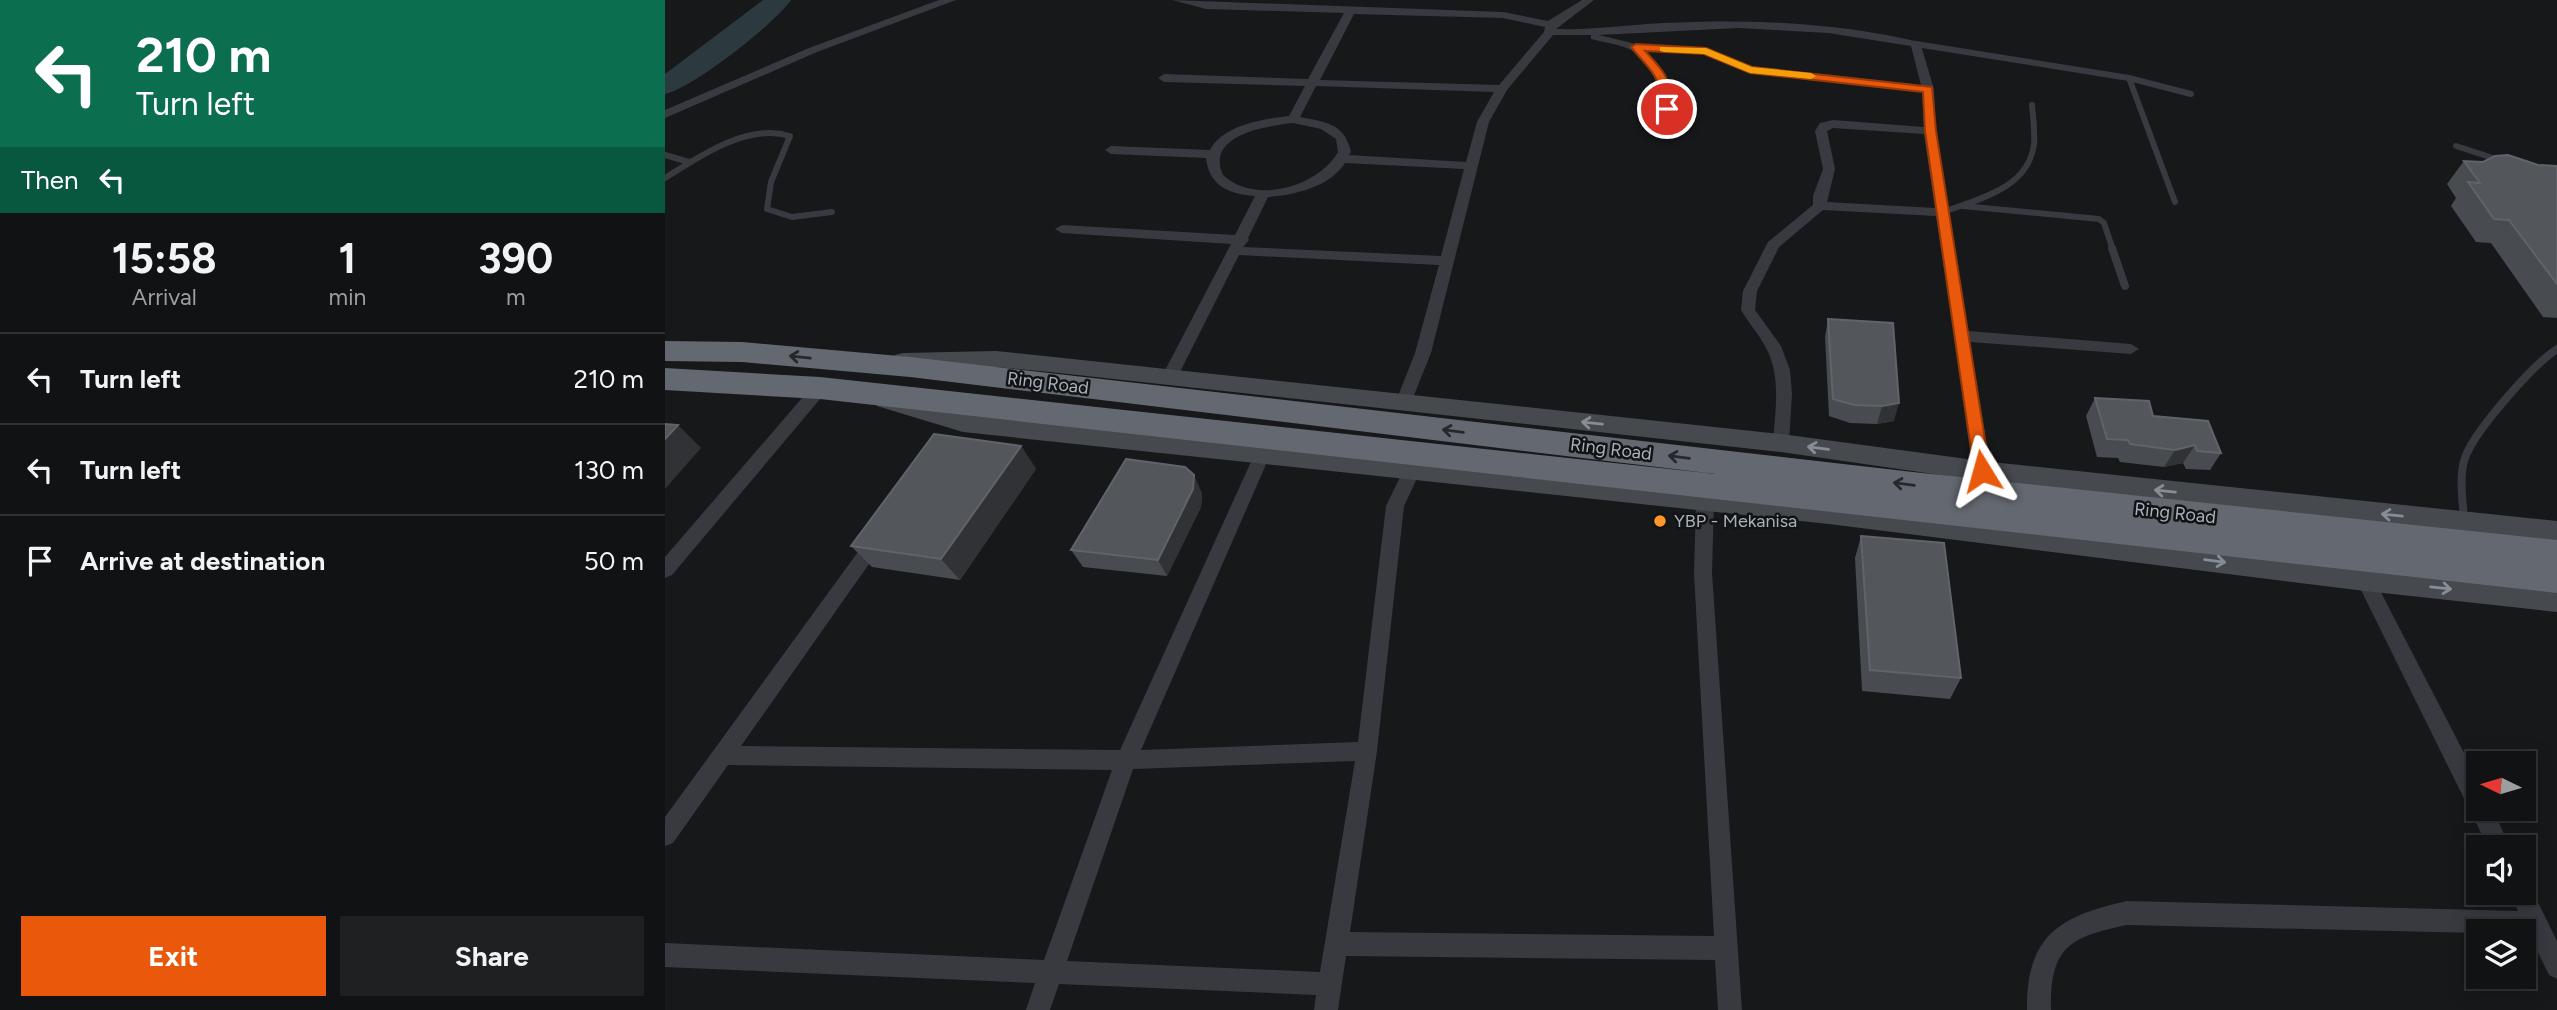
<!DOCTYPE html>
<style>
body{margin:0;font-family:Figtree,sans-serif;background:#1e2022;color:#f1f3f6;height:100vh;display:flex;flex-direction:column;font-size:26px;white-space:nowrap}
*{box-sizing:border-box;margin:0}
p{font-size:23px;color:#9c9ea0}
.icon{flex:none;width:38px;height:38px;fill:none;stroke:currentColor;stroke-width:2;stroke-linecap:round;stroke-linejoin:round}
.map{position:relative;flex:1;overflow:hidden}
.drawer{display:flex;flex-direction:column;background:#111214;width:665px}
.drawer>*{flex:none}
.guide{background:#0b6e4f;color:#fff;overflow:hidden}
.needle{width:46px;rotate:275deg}
.fabs{position:absolute;left:1801px;top:751px;display:grid;gap:14px}
.fabs a{display:grid;place-items:center;width:70px;height:70px;border-radius:0px;background:#111214;box-shadow:0 4px 18px #0003,0 0 0 2px #303234;font-size:35px}
.pin{position:absolute;display:grid;place-items:center;width:60px;height:60px;color:#fff;margin:-30px;border:4px solid #fff;border-radius:50%;box-shadow:0 2px 7px #0007}
.me{position:absolute;width:77px;margin:-38px;rotate:352deg;stroke-linejoin:round;filter:drop-shadow(0 0 5px #0008)}
.turn{display:flex;align-items:center;gap:24px;height:147px;padding:0 21px;font-size:32px}
.turn .icon{width:91px;height:91px;stroke-width:2.5}
.turn b{display:block;font-size:49px;line-height:60px}
.then{display:flex;align-items:center;height:66px;padding:0 21px;background:#0003;gap:14px;font-size:26px}
.eta{display:flex;justify-content:space-evenly;align-items:center;height:119px;text-align:center}
.eta b{font-size:42px;font-weight:700;line-height:49px}
.primary-button{display:flex;gap:14px;margin-top:auto;padding:14px 21px}
.primary-button a{flex:1;height:80px;border-radius:0px;background:#ea580c;color:#fff;font-size:28px;font-weight:700;line-height:80px;text-align:center}
.primary-button a+a{background:#1e2022;color:#f1f3f6}
ul{padding:0;list-style:none}
li{display:flex;align-items:center;gap:21px;height:91px;padding:0 21px;border-top:2px solid #303234}
li div{flex:1}
li b{display:block;font-size:26px}
li em{font-style:normal}
main{display:flex;flex:1;min-height:0}
.map>svg:first-child{display:block}
</style>
<main>
<section class="drawer">
<div class="guide">
<div class="turn"><svg class="icon" aria-label="left" viewBox="0 0 24 24"><path d="M17 20v-9H6M10 6l-5 5 5 5"/></svg><div><b>210 m</b>Turn left</div></div>
<div class="then">Then<svg class="icon" aria-label="left" viewBox="0 0 24 24"><path d="M17 20v-9H6M10 6l-5 5 5 5"/></svg></div>
</div>
<div class="eta">
<div><b>15:58</b><p>Arrival</p></div>
<div><b>1</b><p>min</p></div>
<div><b>390</b><p>m</p></div>
</div>
<ul>
<li><svg class="icon" aria-label="left" viewBox="0 0 24 24"><path d="M17 20v-9H6M10 6l-5 5 5 5"/></svg><div><b>Turn left</b></div><em>210 m</em></li>
<li><svg class="icon" aria-label="left" viewBox="0 0 24 24"><path d="M17 20v-9H6M10 6l-5 5 5 5"/></svg><div><b>Turn left</b></div><em>130 m</em></li>
<li><svg class="icon" aria-label="arrive" viewBox="0 0 24 24"><path d="M6 21V4h12l-3 4 3 4H6"/></svg><div><b>Arrive at destination</b></div><em>50 m</em></li>
</ul>
<div class="primary-button"><a>Exit</a><a>Share</a></div>
</section>
<div class="map">
<svg width="1892" height="1010" viewBox="0 0 1892 1010">
<rect width="100%" height="100%" fill="#17181a"/>
<g fill="none" stroke-linecap="round" stroke-linejoin="round">
<path fill="#2c3a3f" fill-rule="evenodd" d="M98,0H126C108,25 29,87 0,94V74Z"/>
<path stroke="#383a3f" stroke-width="6" d="M1251,44L1464,78L1526,94
M1464,78L1510,202
M1791,146L1837,161
M0,155L24,162
M0,178C35,156 82,123 125,136L106,182L102,209L127,217L167,212
M1298,206L1434,219L1439,223L1448,250
M1278,212C1314,199 1364,188 1369,144C1370,131 1368,117 1367,105"/>
<path stroke="#383a3f" stroke-width="8" d="M1447,248L1460,286
M1799,521C1798,502 1794,480 1799,461C1806,434 1868,365 1892,349"/>
<path fill="#383a3f" fill-rule="evenodd" d="M274,0H291L152,52L0,118V110L144,48Z
M507,0L838,12L883,21L917,0H929L891,29C926,30 962,25 998,23C1084,19 1171,22 1255,42L1269,89L1271,131L1303,331L1466,344L1474,349L1466,354L1305,342L1326,471L1323,476H1311L1271,216L1158,210L1114,247L1092,291L1090,310L1116,346L1125,370L1127,394L1124,443L1122,447H1110L1108,443C1110,411 1117,376 1100,346C1093,333 1083,322 1076,310L1078,291L1103,242L1148,205V196L1158,169L1150,131L1155,123L1168,120L1259,127L1257,92L1085,72L1039,54L981,51C1004,74 1008,97 1009,128L1003,132L997,128C996,102 994,61 964,49C953,44 938,42 926,39V35H888L842,90L824,122L766,353L745,405H733L731,401L750,353L774,265L574,255L510,382H498L496,378L566,244L397,233L390,229L397,225L570,235L590,196C564,194 544,186 541,158L446,154L440,150L446,146L545,150C558,125 598,119 624,116L640,86L499,82L493,78L499,74L643,79L679,13L541,9ZM689,14L838,18L880,27L879,32L834,85L655,80ZM1073,28L1163,33L1246,46L1256,85L1087,66L1041,48L971,44L934,35ZM651,86L829,92L812,122L801,162L684,155L686,152C680,123 660,122 635,117ZM628,123L656,129L671,139L673,152C653,187 590,205 558,175C540,135 601,126 628,123ZM1168,128L1259,134L1270,208L1162,202L1170,169L1162,131ZM680,163L799,169L776,256L578,247L584,240L583,238L603,197C629,195 665,187 680,163Z
M155,382L163,388L161,392L7,575L0,578V557L149,384Z
M598,447L606,453L476,750L693,742L721,506L741,465H753L756,470L739,506L712,751L685,932L1049,936L1029,573L1031,501L1034,496H1046L1049,501L1047,573L1077,1010H1053L1050,960L681,956L673,1010H649L651,995L394,984L385,1010H361L370,983L0,967V943L379,960L447,770L63,765L8,843L0,846V817L206,534H218L221,539L218,544L76,746L455,750L590,453ZM690,761L655,972L402,961L468,769Z
M1700,572L1707,575L1813,780V808H1827L1845,847H1823L1691,580L1693,575Z
M1858,882L1864,884L1892,941V979L1884,975L1864,934H1858V931H1813V933L1462,925C1404,937 1385,947 1386,1010H1362C1361,936 1394,916 1462,901L1853,911L1845,892H1858Z"/>
<path fill="#464a4f" fill-rule="evenodd" d="M331,351L1116,434L1317,461L1892,521V543L1317,481L1116,452L385,372L331,367L238,369L230,367L226,361L230,355L238,353Z
M221,391L298,414L1164,504L1700,569L1892,588V612L1700,591L1164,524L298,432L212,406L209,400L212,394Z"/>
<path fill="#646971" fill-rule="evenodd" d="M0,341L77,342L245,357L1248,472L1892,540V593L155,399L0,390V368L155,377L1051,474L245,377L77,362L0,361Z"/>
</g>
<path fill="#484b4f" d="M1799,161L1892,166V318L1878,317L1826,243L1811,242L1786,206L1791,198L1782,184Z
M1163,319L1229,421L1212,424L1185,423L1164,416L1160,337Z
M1430,398L1488,416L1556,453L1545,470L1521,469L1518,463L1499,467L1455,462L1453,458L1432,457L1421,416Z
M356,446L371,469L295,580L207,567L186,546Z
M537,493L536,507L502,576L418,567L406,550Z
M1196,536L1296,678L1285,699L1197,691L1190,558Z"/>
<path fill="#303235" d="M1234,403L1229,421L1212,424L1217,406Z
M13,425L36,448L0,489V439Z
M1530,445L1518,463L1499,467L1510,450Z
M356,446L371,469L295,580L276,559Z
M529,475L537,493L536,507L502,576L493,560Z"/>
<path fill="#53565b" stroke="#60646a" stroke-width="2" d="M1843,155L1873,165L1892,166V284L1844,220L1829,219L1803,182L1815,183L1799,161L1818,162L1830,156Z
M1163,319L1228,323L1234,403L1217,406L1189,405L1168,399Z
M1430,398L1484,401L1488,416L1543,421L1556,453L1532,451L1530,445L1510,450L1465,444L1463,440L1442,439Z
M0,424L13,425L0,439Z
M269,434L356,446L276,559L186,546Z
M461,459L520,467L529,475L528,489L493,560L406,550Z
M1196,536L1279,543L1296,678L1205,670Z"/>
<defs><path id="oneway-shaft" d="M-6 0H5M1.5-3L5.5 0L1.5 3" fill="none" stroke-width="1.6" stroke-linecap="round" stroke-linejoin="round" transform="scale(1.75)"/></defs>
<g stroke="#26282c">
<use href="#oneway-shaft" transform="translate(135 357) rotate(-174)"/>
<use href="#oneway-shaft" transform="translate(788 431) rotate(-173)"/>
<use href="#oneway-shaft" transform="translate(1014 457) rotate(-173)"/>
<use href="#oneway-shaft" transform="translate(1239 484) rotate(-173)"/>
</g>
<g stroke="#868d95">
<use href="#oneway-shaft" transform="translate(927 423) rotate(-174)"/>
<use href="#oneway-shaft" transform="translate(1153 448) rotate(-172)"/>
<use href="#oneway-shaft" transform="translate(1500 491) rotate(-174)"/>
<use href="#oneway-shaft" transform="translate(1727 515) rotate(-174)"/>
<use href="#oneway-shaft" transform="translate(1550 561) rotate(7)"/>
<use href="#oneway-shaft" transform="translate(1776 588) rotate(6)"/>
</g>
<path fill="#ea580c" stroke="#983908" stroke-width="2" d="M971,44L1041,48L1087,67L1267,87L1271,131L1325,471L1323,475L1317,477L1309,471L1260,131L1258,92L1085,73L1039,54L980,51C1000,72 1006,79 1008,109L1002,113L997,109C995,73 987,73 966,47Z"/>
<path fill="#f59e0b" d="M995,47L1041,48L1087,67L1146,73L1151,76L1146,79L1085,73L1039,54L999,52L995,51Z"/>
<circle fill="#ff972a" stroke="#121315" stroke-width="2.5" cx="995" cy="521" r="7"/>
<g text-anchor="middle" dominant-baseline="central" stroke-width="5" stroke-linejoin="round" paint-order="stroke">
<g font-size="18" fill="#a8b1bb" stroke="#121315">
<text transform="translate(383 383) rotate(7)">Ring Road</text>
<text transform="translate(946 449) rotate(7)">Ring Road</text>
<text transform="translate(1510 513) rotate(6)">Ring Road</text>
</g>
<g font-size="18" fill="#a8b1bb" stroke="#121315" text-anchor="start">
<text x="1009" y="521">YBP - Mekanisa</text>
</g>
</g>
</svg>
<div class="fabs">
<a><svg class="needle" viewBox="-14 -14 28 28"><path d="M0-13l5 13h-10z" fill="#e53935"/><path d="M0 13l5-13h-10z" fill="#9c9ea0"/></svg></a>
<a><svg class="icon" aria-label="sound" viewBox="0 0 24 24"><path d="M4 9h4l5-4v14l-5-4H4zM17 9q2 3 0 6"/></svg></a>
<a><svg class="icon" aria-label="layers" viewBox="0 0 24 24"><path d="M12 4l9 5-9 5-9-5zM3 14l9 5 9-5"/></svg></a>
</div>
<div class="pin" style="left:1002px;top:109px;background:#d93025"><svg class="icon" aria-label="arrive" viewBox="0 0 24 24"><path d="M6 21V4h12l-3 4 3 4H6"/></svg></div>
<svg class="me" style="left:1317px;top:471px" viewBox="-20 -20 40 40"><path d="M0-17L14 15 0 8-14 15z" fill="#ea580c" stroke="#fff" stroke-width="4"/></svg>
</div>
</main>
